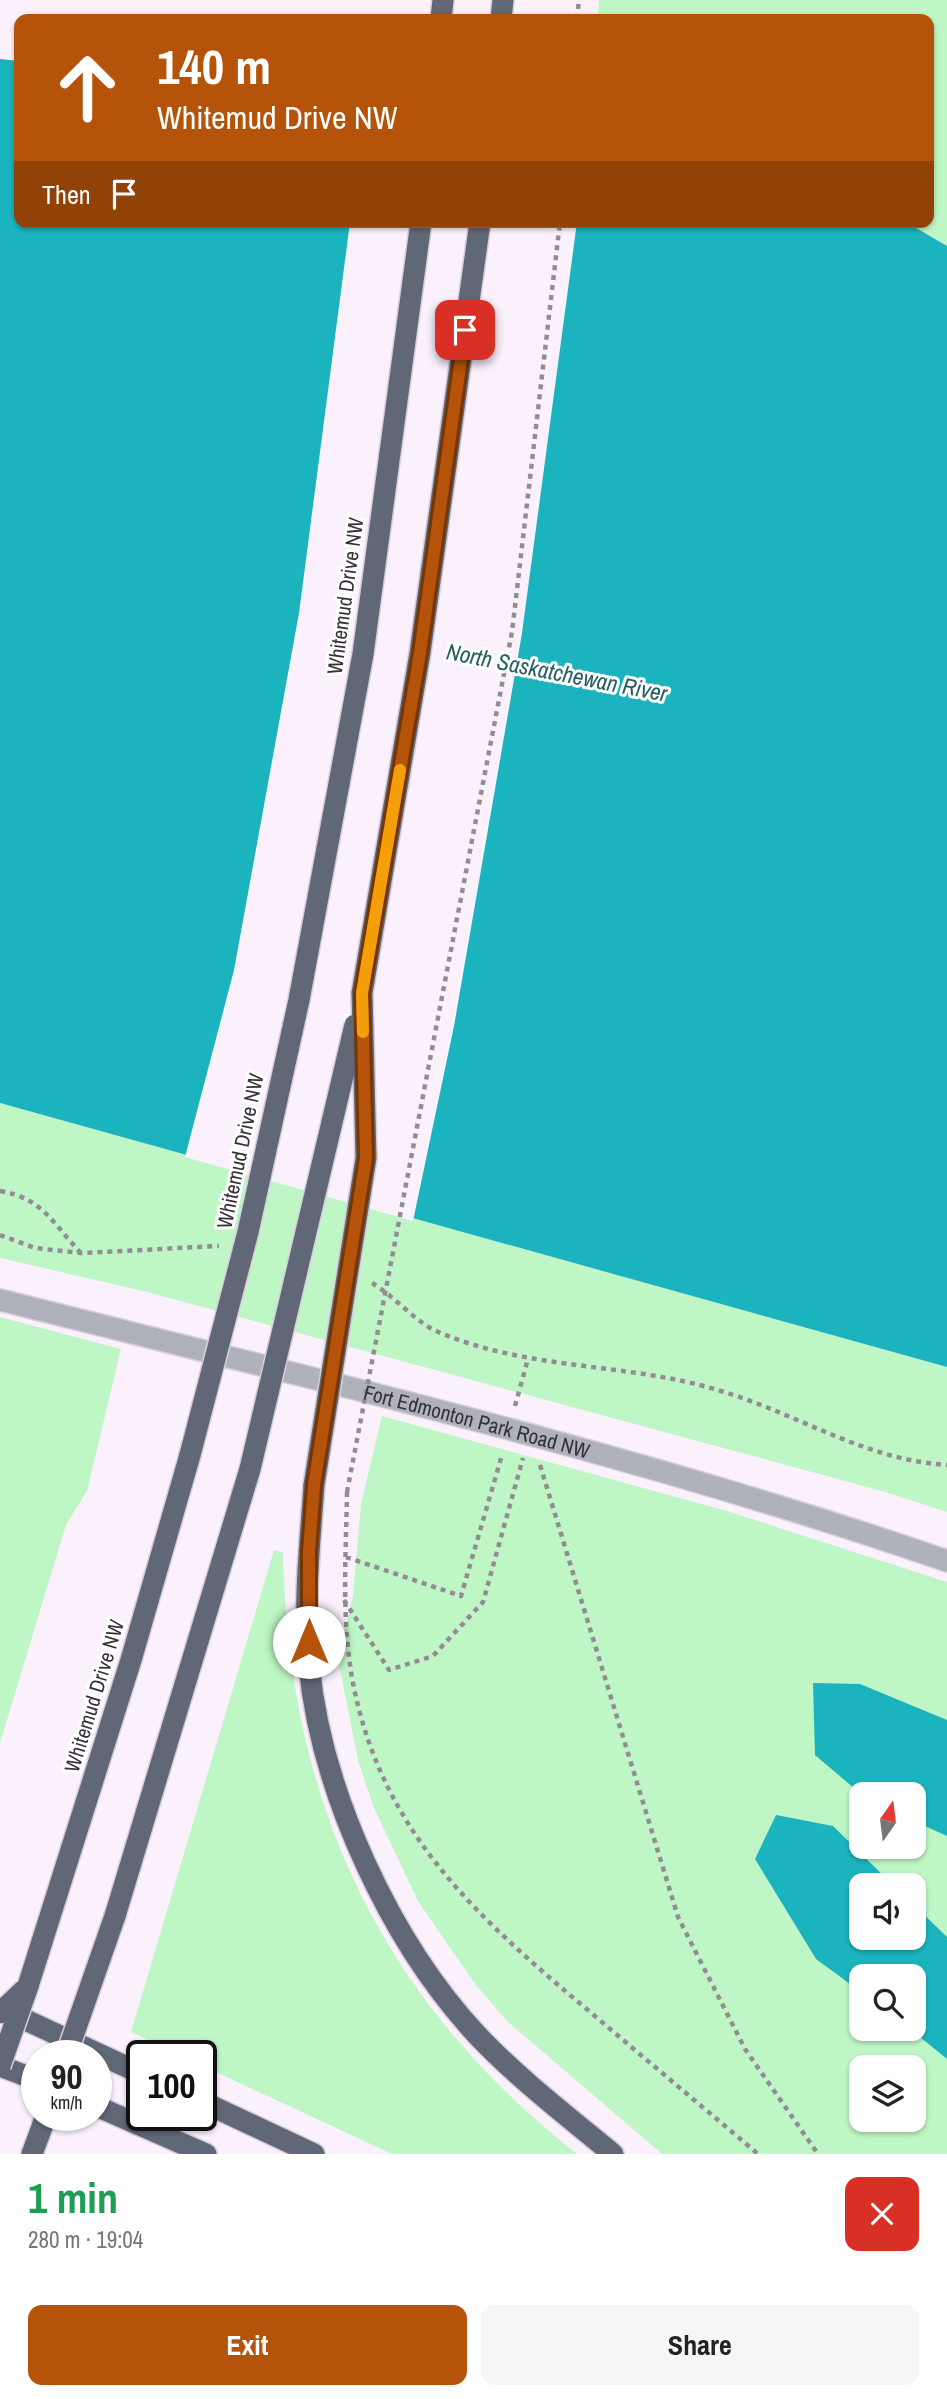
<!DOCTYPE html>
<meta charset="utf-8">
<style>
body{margin:0;font-family:"Archivo Narrow",sans-serif;background:#f6f6f6;color:#222;height:100vh;display:flex;flex-direction:column;font-size:26px;white-space:nowrap}
*{box-sizing:border-box;margin:0}
p{font-size:23px;color:#767676}
.icon{flex:none;width:38px;height:38px;fill:none;stroke:currentColor;stroke-width:2;stroke-linecap:round;stroke-linejoin:round}
.map{position:relative;height:2154px;overflow:hidden}
.drawer{display:flex;flex-direction:column;background:#fff;flex:1}
.drawer>*{flex:none}
.top-card{position:absolute;left:14px;top:14px;width:920px;height:214px;border-radius:14px;box-shadow:0 2px 5px #0004;background:#b45309;color:#fff;overflow:hidden}
.needle{width:46px;rotate:14deg}
.tools{position:absolute;left:849px;top:1782px;display:grid;gap:14px}
.tools a{display:grid;place-items:center;width:77px;height:77px;border-radius:14px;background:#fff;box-shadow:0 2px 5px #0004;font-size:35px}
.speed{position:absolute;left:21px;top:2040px;display:flex;gap:14px;font-size:35px;font-weight:700;text-align:center}
.speed>*{display:grid;place-content:center;width:91px;height:91px;border-radius:50%;background:#fff;box-shadow:0 2px 5px #0004;line-height:1}
.speed small{font-size:18px;font-weight:400}
.speed .limit{border:4px solid #111;border-radius:10px;background:#fff;color:#111}
.pin{position:absolute;display:grid;place-items:center;width:60px;height:60px;color:#fff;margin:-30px;border-radius:14px;box-shadow:0 4px 10px #0006}
.me{position:absolute;width:77px;margin:-38px;rotate:0deg;stroke-linejoin:round;filter:drop-shadow(0 0 5px #0008)}
.turn{display:flex;align-items:center;gap:24px;height:147px;padding:0 28px;font-size:32px}
.turn .icon{width:91px;height:91px;stroke-width:2.5}
.turn b{display:block;font-size:49px;line-height:60px}
.then{display:flex;align-items:center;height:66px;padding:0 28px;background:#0003;gap:14px;font-size:26px}
.round{display:grid;place-items:center;flex:none;width:74px;height:74px;border-radius:14px;background:#f6f6f6}
.summary{display:flex;align-items:center;justify-content:space-between;height:119px;padding:0 28px}
h1{font-size:42px;font-weight:800;line-height:52px;color:#1e9e55}
.action{display:flex;gap:14px;margin-top:auto;padding:14px 28px}
.action a{flex:1;height:80px;border-radius:14px;background:#b45309;color:#fff;font-size:28px;font-weight:800;line-height:80px;text-align:center}
.action a+a{background:#f6f6f6;color:#222}
.map>svg:first-child{display:block}
</style>
<div class="map">
<svg width="947" height="2154" viewBox="0 0 947 2154">
<rect width="100%" height="100%" fill="#fbf1fd"/>
<path fill="#bff6c5" fill-rule="evenodd" d="M599,0H947V246L906,222H929V19H597Z
M0,1103L947,1367V1512L882,1491L147,1292L0,1258Z
M0,1317L121,1349L87,1491L66,1525L0,1743Z
M382,1416L727,1511L947,1582V2154H662L508,2022L475,1984L418,1901L374,1808L358,1760L338,1659L353,1595L361,1504ZM861,1794H914V1846H861ZM861,1885H914V1937H861ZM861,1976H914V2028H861ZM861,2067H914V2119H861Z
M274,1550L283,1552C288,1802 380,1999 577,2154H392L201,2065V2056H183L131,2032Z"/>
<path fill="#1bb4be" d="M0,59L19,61V222H906L947,246V1367L0,1103Z
M813,1683L860,1684L947,1720V1836L914,1821V1794H861L815,1755Z
M776,1815L833,1826L893,1885H861V1937H914V1905L947,1937V2059L909,2028H914V1976H861V1992L816,1959L755,1859Z"/>
<path fill="#fbf1fd" d="M350,222H577L522,633L454,1026L413,1221L185,1157L234,970L299,613Z"/>
<g fill="none" stroke-linecap="round" stroke-linejoin="round">
<defs>
<g id="street">
<path id="s1" d="M0,1300C318,1380 637,1454 947,1561"/>
</g>
<path id="highway" d="M441,19L443,0
M501,19L503,0
M362,993L420,653L480,222
M314,1485C310,1544 303,1606 309,1665C321,1792 391,1943 478,2036C519,2079 567,2116 613,2154
M115,1916L250,1469
M28,1986L131,1660L190,1455
M2,2009L142,2074
M0,2066L37,2080
M201,2101L314,2154
M96,2106L206,2154
M32,2154L46,2116"/>
</defs>
<use href="#street" stroke="#d8ceda" stroke-width="24"/>
<use href="#highway" stroke="#d8ceda" stroke-width="24"/>
<path stroke="#938c95" stroke-width="4.5" stroke-dasharray="5 5" stroke-linecap="butt" d="M577,19L579,0
M0,1191C43,1198 53,1224 81,1253
M0,1235L35,1248L81,1253L219,1246
M372,1283C394,1296 416,1322 436,1331C527,1371 628,1362 721,1391C798,1414 865,1460 947,1465
M515,1406L528,1359
M540,1465L678,1917L745,2049L818,2154
M347,1492C346,1556 341,1619 353,1683C383,1837 482,1921 596,2017C650,2063 704,2108 758,2154
M346,1557L461,1596L502,1455
M344,1600L389,1670L433,1656L483,1602L523,1458"/>
<use href="#street" stroke="#afb2ba" stroke-width="21"/>
<use href="#highway" stroke="#606776" stroke-width="21"/>
<defs>
<path id="highway-bridge" d="M190,1455L248,1232L299,1000L363,654L421,222
M250,1469L355,1025
M314,1485L366,1158L362,993
M0,2013L24,1990
M66,2056L115,1916
M0,2066L28,1986"/>
</defs>
<use href="#highway-bridge" stroke="#d8ceda" stroke-width="24" stroke-linecap="butt"/>
<path stroke="#938c95" stroke-width="4.5" stroke-dasharray="5 5" stroke-linecap="butt" d="M347,1492L512,632L560,222"/>
<use href="#highway-bridge" stroke="#606776" stroke-width="21"/>
</g>
<g fill="none" stroke-linecap="round" stroke-linejoin="round">
<defs>
<path id="route" d="M309,1642V1552L314,1485L366,1158L362,993L420,653L465,330"/>
</defs>
<use href="#route" stroke="#753606" stroke-width="18"/>
<use href="#route" stroke="#b45309" stroke-width="12"/>
<path stroke="#f59e0b" stroke-width="12" d="M363,1032L362,993L400,770"/>
</g>
<g text-anchor="middle" dominant-baseline="central" stroke-width="6" stroke-linejoin="round" paint-order="stroke">
<g font-size="21" fill="#363138" stroke="#fff">
<text transform="translate(345 596) rotate(-82)">Whitemud Drive NW</text>
<text transform="translate(240 1151) rotate(-78)">Whitemud Drive NW</text>
<text stroke="none"><textPath href="#s1" startOffset="492">Fort Edmonton Park Road NW</textPath></text>
<text transform="translate(94 1696) rotate(-73)">Whitemud Drive NW</text>
</g>
<g font-size="23" font-style="italic" fill="#275e62" stroke="#fff">
<text transform="translate(557 672) rotate(11)">North Saskatchewan River</text>
</g>
</g>
</svg>
<div class="tools">
<a><svg class="needle" viewBox="-14 -14 28 28"><path d="M0-13l5 13h-10z" fill="#e53935"/><path d="M0 13l5-13h-10z" fill="#767676"/></svg></a>
<a><svg class="icon" aria-label="sound" viewBox="0 0 24 24"><path d="M4 9h4l5-4v14l-5-4H4zM17 9q2 3 0 6"/></svg></a>
<a><svg class="icon" aria-label="search" viewBox="0 0 24 24"><circle cx="10" cy="10" r="6"/><path d="M15 15l6 6"/></svg></a>
<a><svg class="icon" aria-label="layers" viewBox="0 0 24 24"><path d="M12 4l9 5-9 5-9-5zM3 14l9 5 9-5"/></svg></a>
</div>
<div class="speed"><div>90<small>km/h</small></div><div class="limit">100</div></div>
<div class="pin" style="left:465px;top:330px;background:#d93025"><svg class="icon" aria-label="arrive" viewBox="0 0 24 24"><path d="M6 21V4h12l-3 4 3 4H6"/></svg></div>
<svg class="me" style="left:309px;top:1642px" viewBox="-20 -20 40 40"><circle r="19" fill="#fff"/><path d="M0-13L10 11 0 6-10 11z" fill="#b45309"/></svg>
<div class="top-card">
<div class="turn"><svg class="icon" aria-label="ahead" viewBox="0 0 24 24"><path d="M12 20V5M6 11l6-6 6 6"/></svg><div><b>140 m</b>Whitemud Drive NW</div></div>
<div class="then">Then<svg class="icon" aria-label="arrive" viewBox="0 0 24 24"><path d="M6 21V4h12l-3 4 3 4H6"/></svg></div>
</div>
</div>
<section class="drawer">
<div class="summary"><div><h1>1 min</h1><p>280 m · 19:04</p></div><a class="round" style="background:#d93025;color:#fff"><svg class="icon" aria-label="close" viewBox="0 0 24 24"><path d="M6 6l12 12M18 6L6 18"/></svg></a></div>
<div class="action"><a>Exit</a><a>Share</a></div>
</section>
